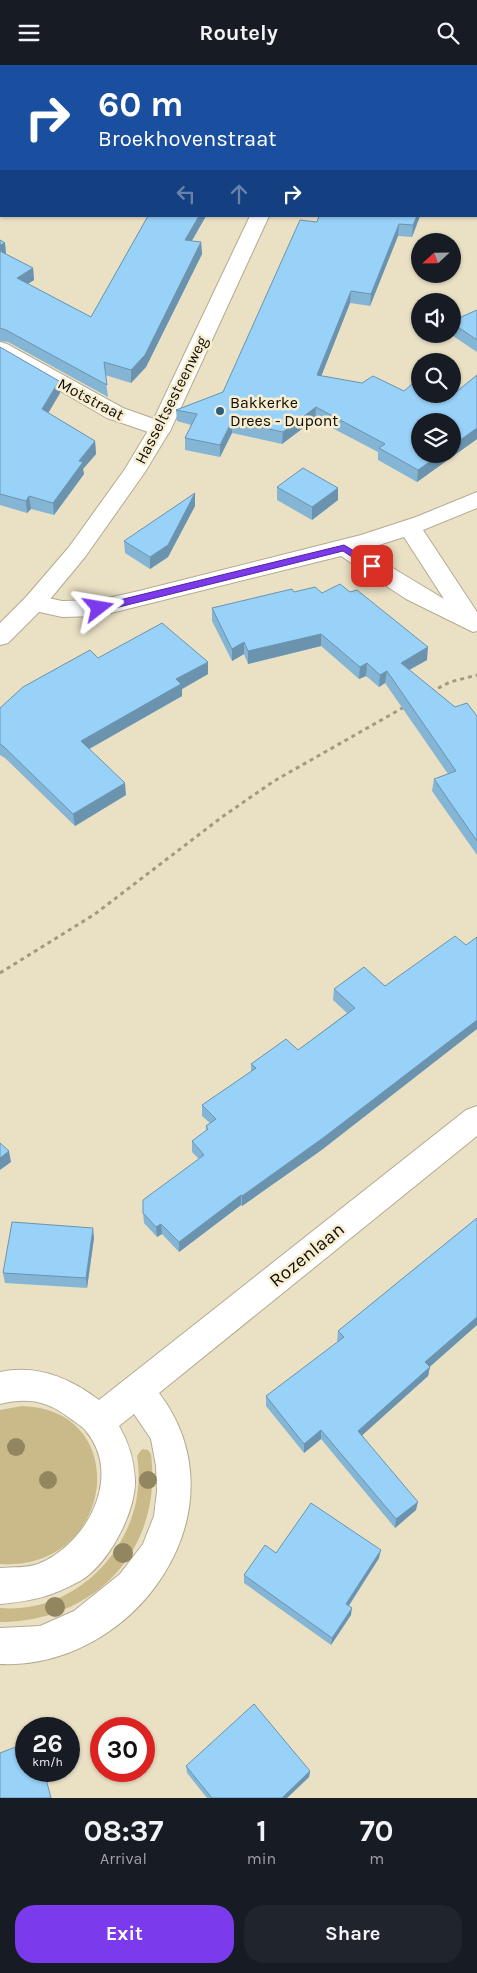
<!DOCTYPE html>
<style>
body{margin:0;font-family:Karla,sans-serif;background:#20242c;color:#f1f3f6;height:100vh;display:flex;flex-direction:column;font-size:19px;white-space:nowrap}
*{box-sizing:border-box;margin:0}
p{font-size:16px;color:#9ea1a6}
.icon{flex:none;width:28px;height:28px;fill:none;stroke:currentColor;stroke-width:2;stroke-linecap:round;stroke-linejoin:round}
.map{position:relative;height:1733px;overflow:hidden}
.side{display:flex;flex-direction:column;background:#171b24;flex:1}
.side>*{flex:none}
.guide{position:absolute;left:0px;top:0px;width:478px;height:152px;box-shadow:0 1px 4px #0004;background:#1a4fa0;color:#fff;overflow:hidden}
.needle{width:32px;rotate:248deg}
.fabs{position:absolute;left:411px;top:168px;display:grid;gap:10px}
.fabs a{display:grid;place-items:center;width:50px;height:50px;border-radius:50%;background:#171b24;box-shadow:0 1px 4px #0004;font-size:25px}
.speed{position:absolute;left:15px;top:1652px;display:flex;gap:10px;font-size:25px;font-weight:700;text-align:center}
.speed>*{display:grid;place-content:center;width:65px;height:65px;border-radius:50%;background:#171b24;box-shadow:0 1px 4px #0004;line-height:1}
.speed small{font-size:12px;font-weight:400}
.speed .limit{border:8px solid #d22;background:#fff;color:#111}
.pin{position:absolute;display:grid;place-items:center;width:42px;height:42px;color:#fff;margin:-21px;border-radius:10px;box-shadow:0 2px 8px #0006}
.me{position:absolute;width:55px;margin:-28px;rotate:76deg;stroke-linejoin:round;filter:drop-shadow(0 0 4px #0008)}
.turn{display:flex;align-items:center;gap:18px;height:105px;padding:0 15px;font-size:22px}
.turn .icon{width:65px;height:65px;stroke-width:2.5}
.turn b{display:block;font-size:35px;line-height:42px}
.lanes{display:flex;align-items:center;height:48px;padding:0 15px;background:#0003;justify-content:center;gap:25px;direction:ltr}
.lanes .off{opacity:.35}
.eta{display:flex;justify-content:space-evenly;align-items:center;height:85px;text-align:center}
.eta b{font-size:30px;font-weight:700;line-height:35px}
.action{display:flex;gap:10px;margin-top:auto;padding:10px 15px}
.action a{flex:1;height:58px;border-radius:20px;background:#7c3aed;color:#fff;font-size:20px;font-weight:700;line-height:58px;text-align:center}
.action a+a{background:#20242c;color:#f1f3f6}
header{display:flex;justify-content:space-between;align-items:center;height:65px;padding:0 15px;background:#171b24;font-size:22px;font-weight:700}
.map>svg:first-child{display:block}
</style>
<header><svg class="icon" aria-label="menu" viewBox="0 0 24 24"><path d="M4 6h16M4 12h16M4 18h16"/></svg>Routely<svg class="icon" aria-label="search" viewBox="0 0 24 24"><circle cx="10" cy="10" r="6"/><path d="M15 15l6 6"/></svg></header>
<div class="map">
<svg width="477" height="1733" viewBox="0 0 477 1733">
<rect width="100%" height="100%" fill="#eae1c5"/>
<path fill="#cbba89" d="M22,1341C135,1344 115,1507 0,1499V1345Z
M142,1384L148,1385L151,1389C163,1484 95,1557 0,1557V1543C83,1550 150,1470 137,1391Z"/>
<g fill="none" stroke-linecap="round" stroke-linejoin="round">
<defs>
<path id="minor" d="M0,277L7,279L123,343L168,359L171,364L168,369L160,371L107,353L0,291Z
M477,427V443L423,465L477,547V566L473,567L406,534L341,491L99,551L62,552L26,544L22,538L26,532L34,530L62,536L99,535L139,526L361,470L416,452ZM404,472L444,534L363,485Z
M477,1041V1071L159,1328C248,1445 135,1605 0,1599V1563L40,1561L74,1546L120,1509L143,1479L154,1451L157,1426L156,1401L151,1374L134,1349L119,1361C129,1378 134,1395 135,1415C136,1447 108,1500 80,1516C50,1532 33,1536 0,1539V1503C12,1502 27,1503 38,1499C86,1480 124,1412 86,1366C82,1361 76,1358 71,1354C48,1336 29,1332 0,1339V1307C37,1299 70,1313 99,1335L466,1045Z"/>
<path id="tertiary" d="M250,151H269L171,364L145,407L85,492L42,544L8,578L0,580V558L26,532L69,482L125,404L149,364Z"/>
</defs>
<use href="#minor" stroke="#b3aa90" stroke-width="2"/>
<use href="#tertiary" stroke="#b3aa90" stroke-width="2"/>
<path stroke="#a09984" stroke-width="3" stroke-dasharray="4 4" stroke-linecap="butt" d="M431,627L450,617L477,610
M0,908L95,849L222,752L274,716L406,641"/>
<use href="#minor" fill="#fff" fill-rule="evenodd"/>
<use href="#tertiary" fill="#fff" fill-rule="evenodd"/>
</g>
<g fill="#928660">
<circle cx="16" cy="1382" r="9"/>
<circle cx="48" cy="1415" r="9"/>
<circle cx="148" cy="1415" r="9"/>
<circle cx="123" cy="1488" r="10"/>
<circle cx="55" cy="1542" r="10"/>
</g>
<path fill="#84b5d5" d="M148,151H206L192,176L201,177L202,189L146,302L131,318L105,310L108,332L8,277L0,276V175L5,178L6,189L33,203L34,215L28,219L91,252Z
M319,151H420L412,172L398,171L370,241L350,238L321,311L404,326L455,328L477,310V374L417,417L378,395V387L315,354L282,379L232,368L220,392L185,385V373L191,360L177,356L176,345L223,327L317,157Z
M477,245V287L450,269H452V256Z
M0,282L59,316L60,328L48,348L95,376L96,389L83,404L84,409L54,450L31,444L27,448L0,440Z
M277,422L338,423V435L312,455L277,435Z
M195,441L168,492L150,504L125,488L124,476Z
M294,527L322,528L427,595L409,605L455,642L477,651V790L432,726L434,714L448,709L385,618L379,622L366,611L359,614L321,581L248,599L244,589L232,596L212,556V543Z
M98,593L208,609L182,624V631L89,684L126,730L75,761L5,693L0,690V643Z
M364,902L323,1084L242,1141L241,1140L179,1187L162,1169L157,1172L144,1158L143,1148L199,1094L192,1087V1076L206,1066V1061L210,1058L202,1051V1040L251,1007V999L298,985L347,948L333,935L334,924Z
M477,1153V1260L430,1301L428,1311L362,1370L416,1445L395,1463L321,1374L304,1388L266,1341V1331L338,1277L337,1276L338,1266Z
M94,1173L87,1223L5,1218L3,1208Z
M276,1488L379,1493L349,1541L351,1550L331,1580L244,1518V1510Z
M186,1701L310,1706L309,1712L287,1733H207L187,1708Z"/>
<path fill="#6b93ae" d="M199,151H206L185,187V175Z
M417,151H420L412,172L413,160Z
M399,159L398,171L370,241L371,229Z
M201,177L202,189L146,302L131,318V305Z
M5,178L6,190L0,193V180Z
M33,203L34,215L18,225L17,213Z
M351,226L350,238L317,322V310Z
M59,316L60,328L43,357L42,344Z
M316,342L315,354L282,379L283,367Z
M232,356V368L220,392V380Z
M477,363V374L417,417L418,405L441,389H452V381Z
M95,376L96,389L83,404L84,409L54,450L53,438L79,396Z
M338,423V435L312,455V442Z
M195,428V441L168,492L150,504V492Z
M29,431L31,444L27,448L26,436Z
M321,569V581L248,599V586Z
M244,577V589L232,596V584Z
M428,582L427,595L400,610L401,598Z
M208,597V609L182,624V631L82,688L81,676L176,614Z
M367,598L366,611L359,614L360,602Z
M387,606L385,618L379,622L380,610Z
M125,718L126,730L75,761L73,749Z
M477,955V964L323,1084L242,1141V1131Z
M9,1086L11,1097L0,1105V1093Z
M241,1130V1140L179,1187V1177Z
M161,1159L162,1169L157,1172L156,1162Z
M93,1163L94,1173L87,1223L86,1213Z
M477,1252V1260L424,1307L425,1297Z
M430,1302L428,1311L357,1375L358,1366Z
M321,1365V1374L304,1388V1379Z
M418,1437L416,1445L395,1463L396,1454Z
M381,1485L379,1493L345,1546L346,1539Z
M352,1543L351,1550L331,1580L332,1573Z
M310,1706L309,1712L287,1733H282Z"/>
<path fill="#99d2f8" stroke="#6b93ae" d="M187,0H246V1H187Z
M407,0H456V1H406Z
M148,151H199L185,175L201,177L145,290L131,305L104,297L107,320L6,265L0,263V186L33,203L17,213L91,252Z
M319,151H417L413,160L399,159L371,229L351,226L317,310L362,318L373,311L404,326L419,313H420V329H452V326L455,328L477,310V363L452,381V356H420V389H441L418,405L379,383L385,379L316,342L283,367L232,356L220,380L185,373L197,349L176,345L223,327L300,155L317,157Z
M0,175L5,178L0,180Z
M477,245V275L452,258V256Z
M0,282L59,316L42,344L95,376L79,396L83,397L53,438L29,431L26,436L0,429Z
M303,403L338,423L312,442L277,422Z
M195,428L168,480L150,492L124,476Z
M340,519L350,527L357,525L428,582L401,598L455,642L467,638L477,651V776L434,714L456,706L387,606L380,610L367,598L360,602L321,569L248,586L244,577L232,584L212,543L292,524L294,527L315,522L322,528Z
M162,558L208,597L176,614L181,619L81,676L125,718L73,749L3,681L0,679V643L23,622L90,585L98,593Z
M455,871L466,880L477,872V955L323,1073L242,1131L241,1130L179,1177L161,1159L156,1162L143,1148V1135L204,1090L192,1076L208,1064L206,1061L216,1054L202,1040L256,1003L251,999L286,974L298,985L355,943L334,924L364,902L385,921Z
M0,1078L9,1086L0,1093Z
M477,1153V1252L425,1297L430,1302L358,1366L418,1437L396,1454L321,1365L304,1379L266,1331L344,1272L338,1266Z
M12,1157L93,1163L86,1213L3,1208Z
M311,1438L381,1485L346,1539L352,1543L332,1573L244,1510L265,1480L276,1488Z
M254,1639L310,1706L282,1733H212L186,1701Z
M26,1678V1706H44L51,1733H0V1688Z"/>
<path fill="#7c3aed" stroke="#51269a" d="M344,480L376,499V503H369L343,486L99,547L94,543L99,540Z"/>
<circle fill="#2d5f7d" stroke="#f7eed2" stroke-width="2" cx="220" cy="346" r="5"/>
<g text-anchor="middle" dominant-baseline="central" stroke-width="5" stroke-linejoin="round" paint-order="stroke">
<g font-size="16" fill="#100d05" stroke="#f7eed2">
<text transform="translate(91 334) rotate(28)">Motstraat</text>
<text transform="translate(171 335) rotate(-63)">Hasseltsesteenweg</text>
</g>
<g font-size="16" fill="#100d05" stroke="#f7eed2" text-anchor="start">
<text x="230" y="337">Bakkerke<tspan x="230" dy="18">Drees - Dupont</tspan></text>
</g>
<g font-size="19" fill="#100d05" stroke="#f7eed2">
<text transform="translate(307 1190) rotate(-39)">Rozenlaan</text>
</g>
</g>
</svg>
<div class="fabs">
<a><svg class="needle" viewBox="-14 -14 28 28"><path d="M0-13l5 13h-10z" fill="#e53935"/><path d="M0 13l5-13h-10z" fill="#9ea1a6"/></svg></a>
<a><svg class="icon" aria-label="sound" viewBox="0 0 24 24"><path d="M4 9h4l5-4v14l-5-4H4zM17 9q2 3 0 6"/></svg></a>
<a><svg class="icon" aria-label="search" viewBox="0 0 24 24"><circle cx="10" cy="10" r="6"/><path d="M15 15l6 6"/></svg></a>
<a><svg class="icon" aria-label="layers" viewBox="0 0 24 24"><path d="M12 4l9 5-9 5-9-5zM3 14l9 5 9-5"/></svg></a>
</div>
<div class="speed"><div>26<small>km/h</small></div><div class="limit">30</div></div>
<div class="pin" style="left:372px;top:501px;background:#d93025"><svg class="icon" aria-label="arrive" viewBox="0 0 24 24"><path d="M6 21V4h12l-3 4 3 4H6"/></svg></div>
<svg class="me" style="left:99px;top:543px" viewBox="-20 -20 40 40"><path d="M0-17L14 15 0 8-14 15z" fill="#7c3aed" stroke="#fff" stroke-width="4"/></svg>
<div class="guide">
<div class="turn"><svg class="icon" aria-label="right" viewBox="0 0 24 24"><path d="M7 20v-9h11M14 6l5 5-5 5"/></svg><div><b>60 m</b>Broekhovenstraat</div></div>
<div class="lanes"><svg class="icon off" aria-label="left" viewBox="0 0 24 24"><path d="M17 20v-9H6M10 6l-5 5 5 5"/></svg><svg class="icon off" aria-label="ahead" viewBox="0 0 24 24"><path d="M12 20V5M6 11l6-6 6 6"/></svg><svg class="icon" aria-label="right" viewBox="0 0 24 24"><path d="M7 20v-9h11M14 6l5 5-5 5"/></svg></div>
</div>
</div>
<section class="side">
<div class="eta">
<div><b>08:37</b><p>Arrival</p></div>
<div><b>1</b><p>min</p></div>
<div><b>70</b><p>m</p></div>
</div>
<div class="action"><a>Exit</a><a>Share</a></div>
</section>
